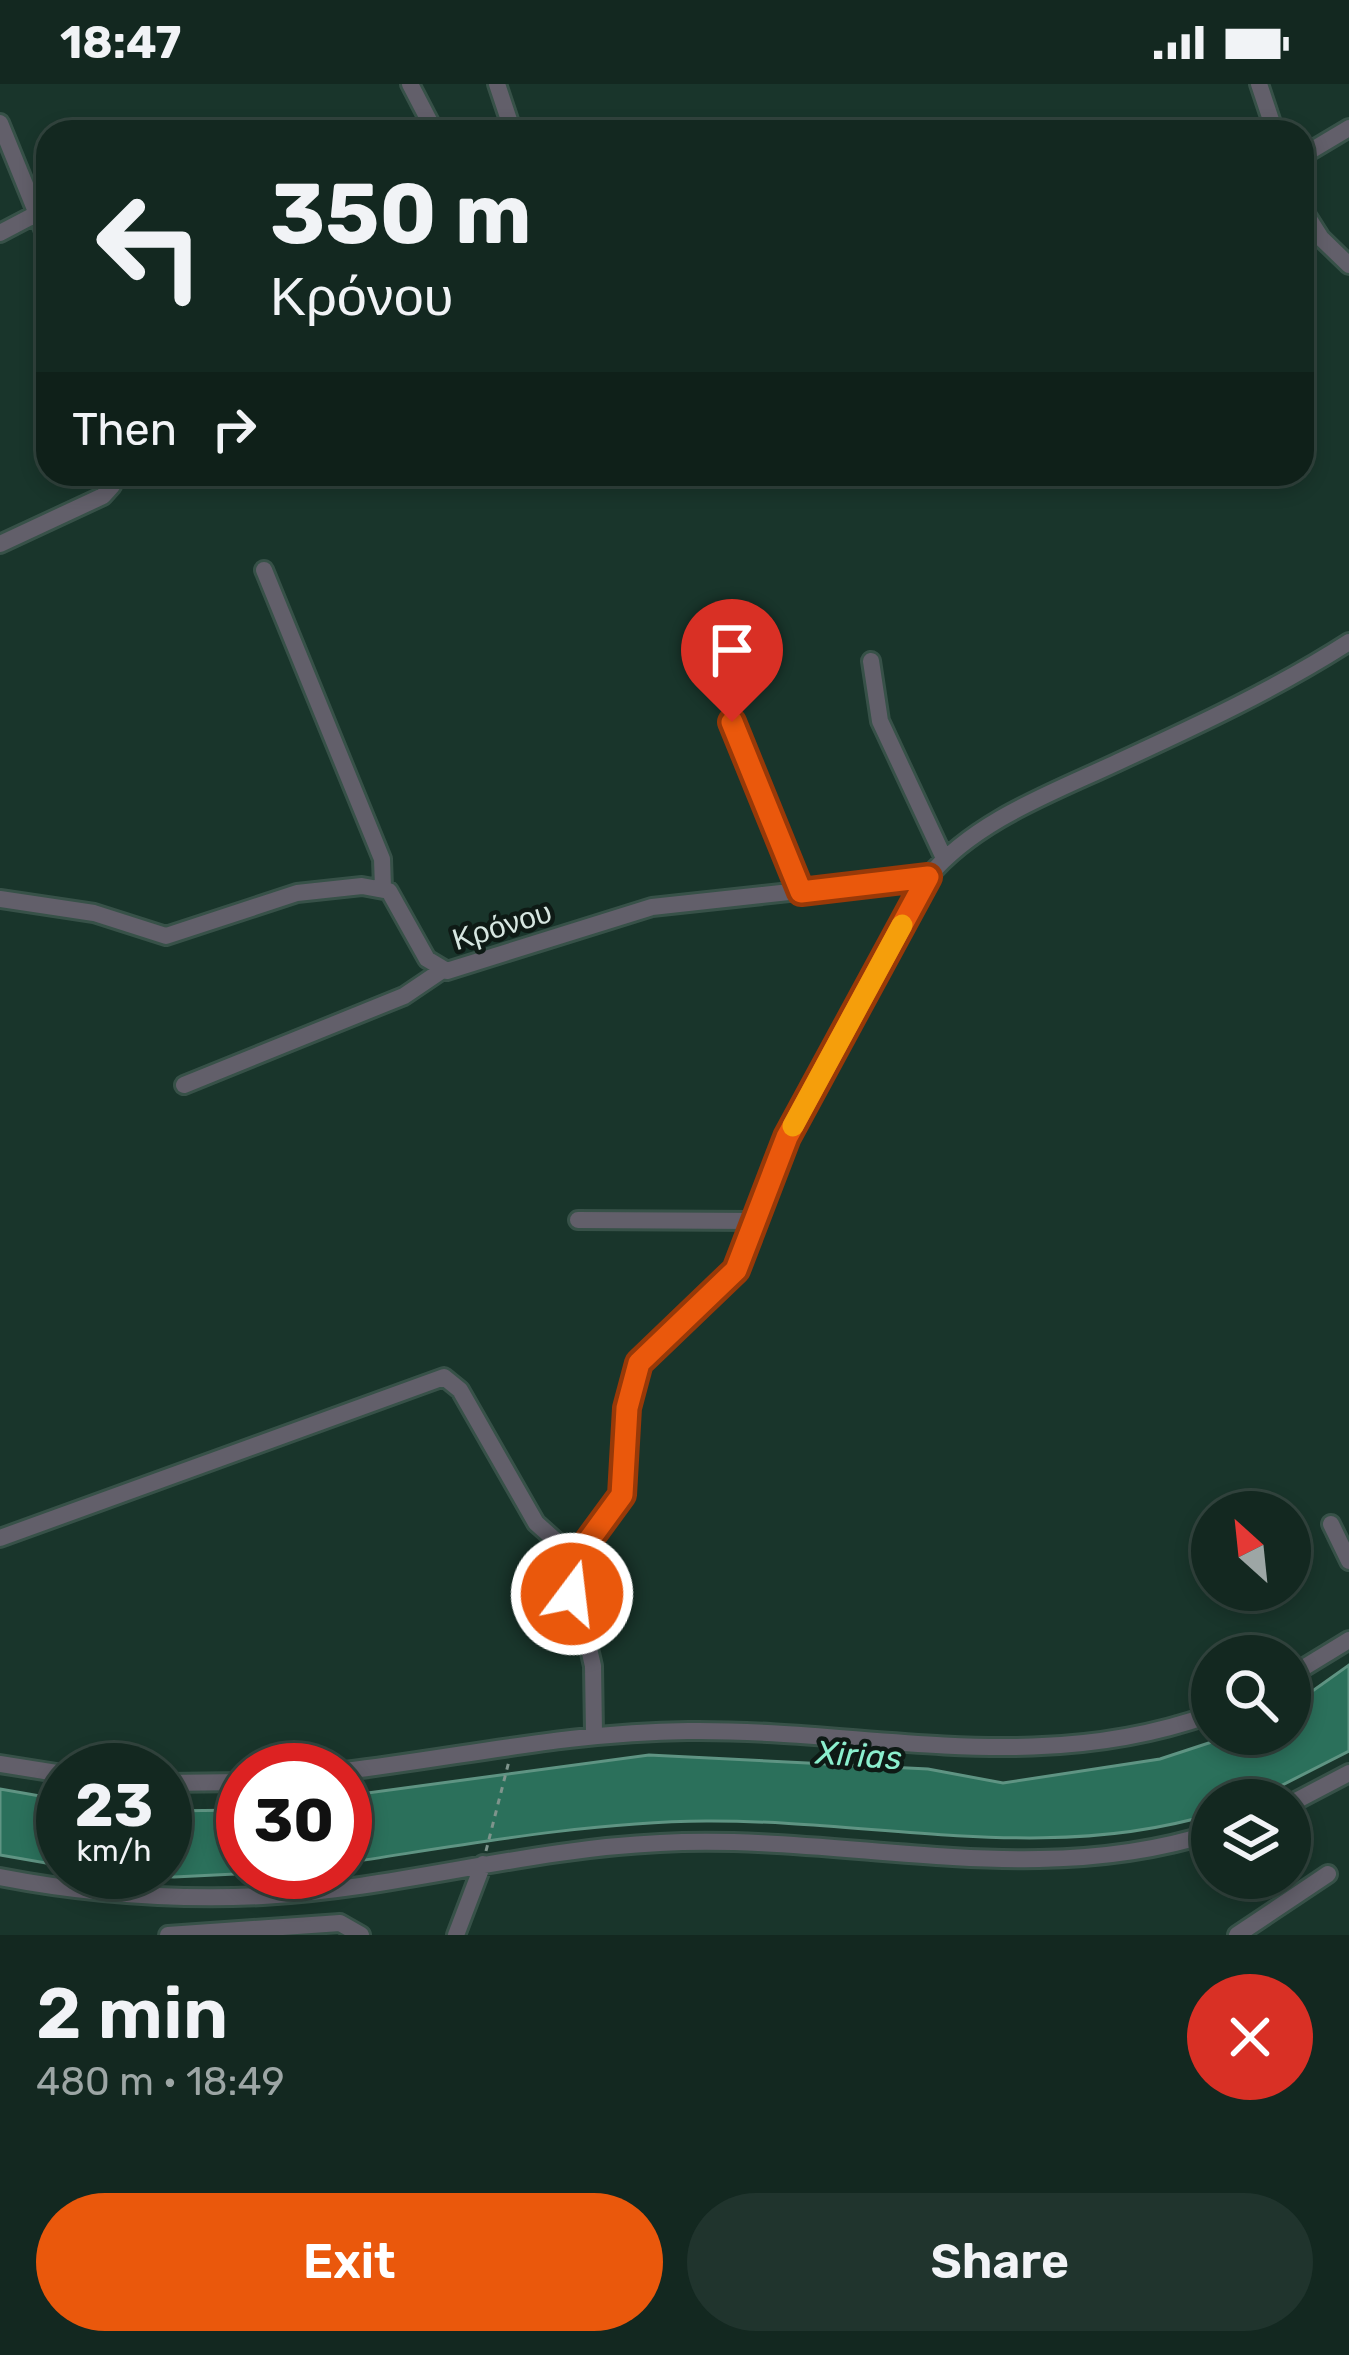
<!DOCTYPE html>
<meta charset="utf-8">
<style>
body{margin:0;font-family:Rubik,sans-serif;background:#20342d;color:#f1f3f6;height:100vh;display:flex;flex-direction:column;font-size:45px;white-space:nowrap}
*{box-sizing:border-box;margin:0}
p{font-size:39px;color:#9da6a5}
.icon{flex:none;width:66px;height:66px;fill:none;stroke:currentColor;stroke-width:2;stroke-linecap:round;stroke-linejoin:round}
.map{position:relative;height:1851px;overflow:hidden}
.panel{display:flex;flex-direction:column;background:#132820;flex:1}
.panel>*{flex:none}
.guide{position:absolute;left:36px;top:36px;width:1278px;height:366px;border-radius:36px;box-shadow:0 6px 18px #0003,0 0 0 3px #32443e;background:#132820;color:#f1f3f6;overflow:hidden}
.needle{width:78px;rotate:333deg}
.fabs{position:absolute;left:1191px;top:1407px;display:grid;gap:24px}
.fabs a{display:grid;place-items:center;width:120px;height:120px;border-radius:50%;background:#132820;box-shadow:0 6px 18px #0003,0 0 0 3px #32443e;font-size:60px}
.speed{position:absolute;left:36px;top:1659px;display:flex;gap:24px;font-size:60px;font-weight:700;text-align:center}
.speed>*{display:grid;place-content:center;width:156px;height:156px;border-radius:50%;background:#132820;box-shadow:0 6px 18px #0003,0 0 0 3px #32443e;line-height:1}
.speed small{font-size:30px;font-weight:400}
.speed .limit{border:18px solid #d22;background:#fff;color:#111}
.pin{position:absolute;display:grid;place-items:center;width:102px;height:102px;color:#fff;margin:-123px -51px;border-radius:50% 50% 50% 0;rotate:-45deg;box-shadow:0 0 12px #0007}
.pin .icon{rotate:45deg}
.me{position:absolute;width:132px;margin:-66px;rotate:15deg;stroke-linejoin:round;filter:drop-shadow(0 0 9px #0008)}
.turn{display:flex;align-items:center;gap:42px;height:252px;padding:0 36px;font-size:54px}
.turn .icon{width:156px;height:156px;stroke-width:2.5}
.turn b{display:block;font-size:84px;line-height:102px}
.then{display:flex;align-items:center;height:114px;padding:0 36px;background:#0003;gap:24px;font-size:45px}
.round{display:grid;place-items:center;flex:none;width:126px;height:126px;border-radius:63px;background:#20342d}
.head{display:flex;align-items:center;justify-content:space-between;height:204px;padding:0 36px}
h1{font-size:72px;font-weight:600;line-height:90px}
.cta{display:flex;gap:24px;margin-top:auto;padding:24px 36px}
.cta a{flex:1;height:138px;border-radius:72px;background:#ea580c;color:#fff;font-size:48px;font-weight:600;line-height:138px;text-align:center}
.cta a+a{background:#20342d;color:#f1f3f6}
.status{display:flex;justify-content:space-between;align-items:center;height:84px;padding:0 60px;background:#132820;direction:ltr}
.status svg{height:33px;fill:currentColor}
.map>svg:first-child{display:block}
</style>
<div class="status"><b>18:47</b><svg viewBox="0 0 49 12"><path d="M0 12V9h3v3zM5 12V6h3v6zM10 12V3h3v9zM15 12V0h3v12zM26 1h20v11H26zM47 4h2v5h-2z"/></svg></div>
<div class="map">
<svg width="1349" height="1851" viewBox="0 0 1349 1851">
<rect width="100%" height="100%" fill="#19352b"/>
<path fill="#2b705b" stroke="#5f9483" stroke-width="3" d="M1349,1581V1667L1253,1716H1212V1730C1046,1780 876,1736 706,1737C586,1738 464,1761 345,1779V1712L649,1671L928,1685L1003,1699L1160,1675L1236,1650H1290V1623Z
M0,1705L63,1716V1782L0,1771Z
M243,1726V1788H279L174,1793L105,1788H165V1727Z"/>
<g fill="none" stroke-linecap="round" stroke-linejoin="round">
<defs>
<path id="minor" d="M410,0L435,48
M497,0L513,48
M1259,0L1275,48
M0,39L48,157
M1302,72L1349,44
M1302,124L1321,154L1349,181
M0,149L38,129
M0,460L103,412L112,402L110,390
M264,486L382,775L383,804
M871,577L880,637L944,774
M732,638L801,808
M0,815L94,829L166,852L297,809L362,802L389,807L427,875L447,887L652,823L928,793
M184,1001L404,912L441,887
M578,1136L754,1137
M1331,1440L1349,1477
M0,1454L444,1293L460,1306L536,1439L574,1473
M1290,1592L1349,1556
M594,1649L593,1582L570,1482L622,1411L627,1324L639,1279L737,1186L776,1075L928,793C976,736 1052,709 1118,678C1196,642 1276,605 1349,558
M0,1680L63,1690
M345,1687C461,1673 571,1648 688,1647C870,1645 1034,1694 1212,1630
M165,1699L243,1698
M1290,1720L1349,1689
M0,1793C87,1810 174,1816 263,1812C396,1805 526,1765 660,1759C846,1749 1030,1807 1212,1749
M168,1851L340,1839L361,1851
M456,1851L483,1780
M1237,1851L1328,1790"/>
</defs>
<use href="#minor" stroke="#375148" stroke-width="22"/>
<path stroke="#7e948c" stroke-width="3" stroke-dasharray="6 6" stroke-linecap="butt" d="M486,1767L509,1677"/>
<use href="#minor" stroke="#625f6a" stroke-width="16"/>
</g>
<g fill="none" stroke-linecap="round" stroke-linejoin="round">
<defs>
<path id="route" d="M572,1510L570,1482L622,1411L627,1324L639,1279L736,1186L787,1053L928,793L801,808L732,638"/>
</defs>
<use href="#route" stroke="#983908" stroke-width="30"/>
<use href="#route" stroke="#ea580c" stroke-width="21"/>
<path stroke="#f59e0b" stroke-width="21" d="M793,1042L902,841"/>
</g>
<g text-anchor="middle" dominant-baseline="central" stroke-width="9" stroke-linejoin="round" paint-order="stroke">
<g font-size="30" fill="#d7e7e1" stroke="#0e1a15">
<text transform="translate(502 842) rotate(-17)">Κρόνου</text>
</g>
<g font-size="33" font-style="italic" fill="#8bf0ce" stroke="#0e1a15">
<text transform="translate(859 1671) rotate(4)">Xirias</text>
</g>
</g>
</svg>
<div class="fabs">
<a><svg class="needle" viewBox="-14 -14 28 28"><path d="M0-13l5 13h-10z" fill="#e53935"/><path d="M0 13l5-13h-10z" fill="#9da6a5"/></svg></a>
<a><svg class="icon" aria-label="search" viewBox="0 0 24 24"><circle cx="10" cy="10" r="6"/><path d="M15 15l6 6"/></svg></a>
<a><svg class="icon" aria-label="layers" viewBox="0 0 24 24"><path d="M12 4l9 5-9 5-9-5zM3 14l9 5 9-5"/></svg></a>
</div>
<div class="speed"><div>23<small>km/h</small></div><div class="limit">30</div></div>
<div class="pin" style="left:732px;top:638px;background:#d93025"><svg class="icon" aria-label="arrive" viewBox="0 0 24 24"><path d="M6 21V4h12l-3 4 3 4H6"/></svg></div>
<svg class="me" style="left:572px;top:1510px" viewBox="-20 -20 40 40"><circle r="17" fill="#ea580c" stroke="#fff" stroke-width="3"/><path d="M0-11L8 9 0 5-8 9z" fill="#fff"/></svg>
<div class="guide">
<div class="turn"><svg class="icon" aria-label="left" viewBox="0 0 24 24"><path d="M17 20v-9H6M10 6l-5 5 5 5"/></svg><div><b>350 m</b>Κρόνου</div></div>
<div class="then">Then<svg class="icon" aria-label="right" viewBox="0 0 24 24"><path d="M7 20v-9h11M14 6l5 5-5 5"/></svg></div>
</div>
</div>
<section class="panel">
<div class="head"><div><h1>2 min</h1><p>480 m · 18:49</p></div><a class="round" style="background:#d93025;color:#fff"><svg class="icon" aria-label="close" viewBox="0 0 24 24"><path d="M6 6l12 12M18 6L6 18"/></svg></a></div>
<div class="cta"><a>Exit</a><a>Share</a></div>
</section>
